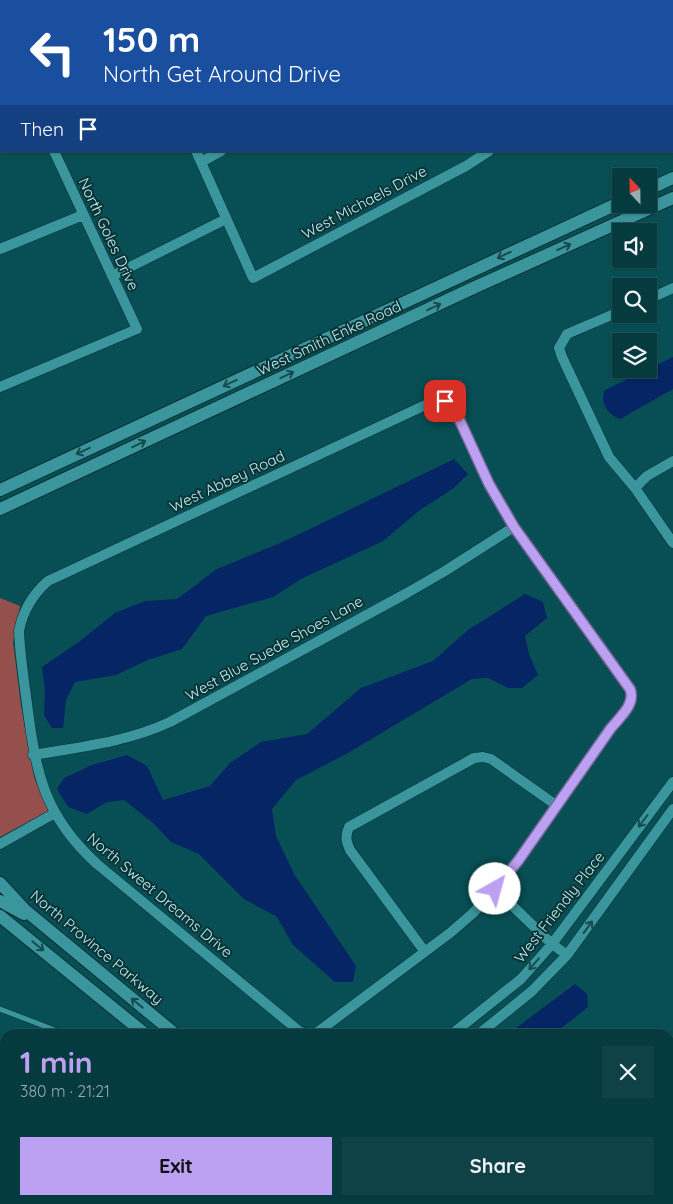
<!DOCTYPE html>
<meta charset="utf-8">
<style>
body{margin:0;font-family:Quicksand,sans-serif;background:#0e4246;color:#f1f3f6;height:100vh;display:flex;flex-direction:column;font-size:19px;white-space:nowrap}
*{box-sizing:border-box;margin:0}
p{font-size:16px;color:#97adb0}
.icon{flex:none;width:28px;height:28px;fill:none;stroke:currentColor;stroke-width:2;stroke-linecap:round;stroke-linejoin:round}
.map{position:relative;flex:1;overflow:hidden}
.sheet{position:absolute;left:0px;top:1029px;width:674px;height:176px;display:flex;flex-direction:column;background:#053b3f;border-radius:15px 15px 0 0;box-shadow:0 1px 4px #0004,0 0 0 1px #265559}
.sheet>*{flex:none}
.guide{position:absolute;left:0px;top:0px;width:674px;height:152px;box-shadow:0 1px 4px #0004,0 0 0 1px #265559;background:#1a4fa0;color:#fff;overflow:hidden}
.needle{width:32px;rotate:338deg}
.fabs{position:absolute;left:612px;top:168px;display:grid;gap:10px}
.fabs a{display:grid;place-items:center;width:45px;height:45px;border-radius:0px;background:#053b3f;box-shadow:0 1px 4px #0004,0 0 0 1px #265559;font-size:25px}
.pin{position:absolute;display:grid;place-items:center;width:42px;height:42px;color:#fff;margin:-21px;border-radius:10px;box-shadow:0 2px 8px #0006}
.me{position:absolute;width:55px;margin:-28px;rotate:38deg;stroke-linejoin:round;filter:drop-shadow(0 0 4px #0008)}
.turn{display:flex;align-items:center;gap:18px;height:105px;padding:0 20px;font-size:22px}
.turn .icon{width:65px;height:65px;stroke-width:2.5}
.turn b{display:block;font-size:35px;line-height:42px}
.then{display:flex;align-items:center;height:48px;padding:0 20px;background:#0003;gap:10px;font-size:19px}
.round{display:grid;place-items:center;flex:none;width:52px;height:52px;border-radius:0px;background:#0e4246}
.headline{display:flex;align-items:center;justify-content:space-between;height:85px;padding:0 20px}
h1{font-size:30px;font-weight:700;line-height:38px;color:#bca0f2}
.button{display:flex;gap:10px;margin-top:auto;padding:10px 20px}
.button a{flex:1;height:58px;border-radius:0px;background:#bca0f2;color:#111;font-size:20px;font-weight:700;line-height:58px;text-align:center}
.button a+a{background:#0e4246;color:#f1f3f6}
.map>svg:first-child{display:block}
</style>
<div class="map">
<svg width="673" height="1204" viewBox="0 0 673 1204">
<rect width="100%" height="100%" fill="#074f54"/>
<path fill="#95504e" d="M0,598L20,606L13,642L21,706L34,777L48,811L0,837Z"/>
<path fill="#052565" d="M673,357V389L620,419C608,415 599,402 605,390Z
M454,459L468,474L454,488L420,510L383,541L301,579L273,597L206,616L182,649L148,660L116,675L75,682L66,700L63,728H52L44,715L45,691L42,667L80,641L115,613L145,601L177,599L217,569L285,541Z
M525,594L543,602L547,618L525,636L529,654L538,675L522,688H508L488,678L472,679L348,753L296,780L272,809L276,836L294,874L356,966L353,982H335L293,945L277,917L244,899L199,854L171,842L153,823L124,800L107,802L87,814L68,807L57,789L64,778L92,765L127,755L147,766L163,800L210,786L230,763L261,742L307,734L361,688L433,661L468,630Z
M575,984L587,994L588,1007L554,1034H508Z
M327,1200H377L374,1204H328Z"/>
<g fill="none" stroke-linecap="round" stroke-linejoin="round">
<defs>
<path id="lane" d="M0,1009L65,1034
M0,1121L5,1123
M145,1200L150,1204"/>
<path id="street" d="M473,0L474,1
M629,0L630,1
M242,1L244,0
M672,54H673
M0,114L1,113
M196,151L253,278L466,166L489,151
M201,162L221,151
M0,249L83,215
M112,276L226,219
M649,299L673,288
M621,311L567,334L559,348L562,357L609,457L635,488L673,543
M0,387L137,329L54,151
M635,488L647,476L673,461
M33,755C80,747 127,742 170,722L407,593L445,571L514,527
M0,844L55,813
M495,889L552,944L567,955
M425,952L350,850C346,841 345,836 349,827L474,758L483,757L491,759L556,805
M306,1034L299,1031L97,864C43,815 36,772 27,704C24,680 20,656 19,631C23,610 32,595 48,581L434,401H445L454,408L489,484L514,527L629,689L632,697L627,708L595,750L518,861L495,889L473,913L450,933L319,1031L312,1034
M452,1034L521,979L552,944L673,782
M479,1034L532,991L567,955L673,809
M669,1162L673,1166
M203,1204L211,1200
M410,1204L419,1200
M624,1204L630,1200"/>
<path id="secondary" d="M44,1L47,0
M0,20H1
M649,189L673,178
M0,490L621,202
M0,509L471,289L673,198
M0,883L25,910L175,1034
M0,901L24,914
M0,916L145,1034
M290,1200L292,1204
M310,1200L312,1204"/>
</defs>
<use href="#lane" stroke="#0b3234" stroke-width="6"/>
<use href="#street" stroke="#0b3234" stroke-width="11"/>
<use href="#secondary" stroke="#0b3234" stroke-width="14"/>
<use href="#lane" stroke="#3b959c" stroke-width="5"/>
<use href="#street" stroke="#3b959c" stroke-width="10"/>
<use href="#secondary" stroke="#3b959c" stroke-width="12"/>
</g>
<defs><path id="oneway-shaft" d="M-6 0H5M1.5-3L5.5 0L1.5 3" fill="none" stroke-width="1.6" stroke-linecap="round" stroke-linejoin="round" transform="scale(1.25)"/></defs>
<g stroke="#174b4e">
<use href="#oneway-shaft" transform="translate(564 247) rotate(-24)"/>
<use href="#oneway-shaft" transform="translate(504 255) rotate(155)"/>
<use href="#oneway-shaft" transform="translate(434 307) rotate(-25)"/>
<use href="#oneway-shaft" transform="translate(287 375) rotate(-25)"/>
<use href="#oneway-shaft" transform="translate(230 383) rotate(155)"/>
<use href="#oneway-shaft" transform="translate(139 444) rotate(-25)"/>
<use href="#oneway-shaft" transform="translate(83 451) rotate(155)"/>
<use href="#oneway-shaft" transform="translate(643 821) rotate(127)"/>
<use href="#oneway-shaft" transform="translate(588 927) rotate(-54)"/>
<use href="#oneway-shaft" transform="translate(38 946) rotate(39)"/>
<use href="#oneway-shaft" transform="translate(534 964) rotate(131)"/>
<use href="#oneway-shaft" transform="translate(137 1003) rotate(-141)"/>
</g>
<g fill="none" stroke-linecap="round" stroke-linejoin="round">
<defs>
<path id="route" d="M445,401L454,408L489,484L514,527L630,689C636,704 620,717 611,728L518,861L495,889"/>
</defs>
<use href="#route" stroke="#7a689d" stroke-width="12"/>
<use href="#route" stroke="#bca0f2" stroke-width="9"/>
</g>
<g text-anchor="middle" dominant-baseline="central" stroke-width="4" stroke-linejoin="round" paint-order="stroke">
<g font-size="15" fill="#bcf0f4" stroke="#0b3234">
<text transform="translate(364 202) rotate(-28)">West Michaels Drive</text>
<text transform="translate(109 234) rotate(65)">North Goles Drive</text>
<text transform="translate(329 338) rotate(-25)">West Smith Enke Road</text>
<text transform="translate(227 481) rotate(-25)">West Abbey Road</text>
<text transform="translate(274 648) rotate(-29)">West Blue Suede Shoes Lane</text>
<text transform="translate(160 895) rotate(40)">North Sweet Dreams Drive</text>
<text transform="translate(559 907) rotate(-52)">West Friendly Place</text>
<text transform="translate(97 947) rotate(40)">North Province Parkway</text>
</g>
</g>
</svg>
<div class="fabs">
<a><svg class="needle" viewBox="-14 -14 28 28"><path d="M0-13l5 13h-10z" fill="#e53935"/><path d="M0 13l5-13h-10z" fill="#97adb0"/></svg></a>
<a><svg class="icon" aria-label="sound" viewBox="0 0 24 24"><path d="M4 9h4l5-4v14l-5-4H4zM17 9q2 3 0 6"/></svg></a>
<a><svg class="icon" aria-label="search" viewBox="0 0 24 24"><circle cx="10" cy="10" r="6"/><path d="M15 15l6 6"/></svg></a>
<a><svg class="icon" aria-label="layers" viewBox="0 0 24 24"><path d="M12 4l9 5-9 5-9-5zM3 14l9 5 9-5"/></svg></a>
</div>
<div class="pin" style="left:445px;top:401px;background:#d93025"><svg class="icon" aria-label="arrive" viewBox="0 0 24 24"><path d="M6 21V4h12l-3 4 3 4H6"/></svg></div>
<svg class="me" style="left:495px;top:889px" viewBox="-20 -20 40 40"><circle r="19" fill="#fff"/><path d="M0-13L10 11 0 6-10 11z" fill="#bca0f2"/></svg>
<div class="guide">
<div class="turn"><svg class="icon" aria-label="left" viewBox="0 0 24 24"><path d="M17 20v-9H6M10 6l-5 5 5 5"/></svg><div><b>150 m</b>North Get Around Drive</div></div>
<div class="then">Then<svg class="icon" aria-label="arrive" viewBox="0 0 24 24"><path d="M6 21V4h12l-3 4 3 4H6"/></svg></div>
</div>
<section class="sheet">
<div class="headline"><div><h1>1 min</h1><p>380 m · 21:21</p></div><a class="round"><svg class="icon" aria-label="close" viewBox="0 0 24 24"><path d="M6 6l12 12M18 6L6 18"/></svg></a></div>
<div class="button"><a>Exit</a><a>Share</a></div>
</section>
</div>
